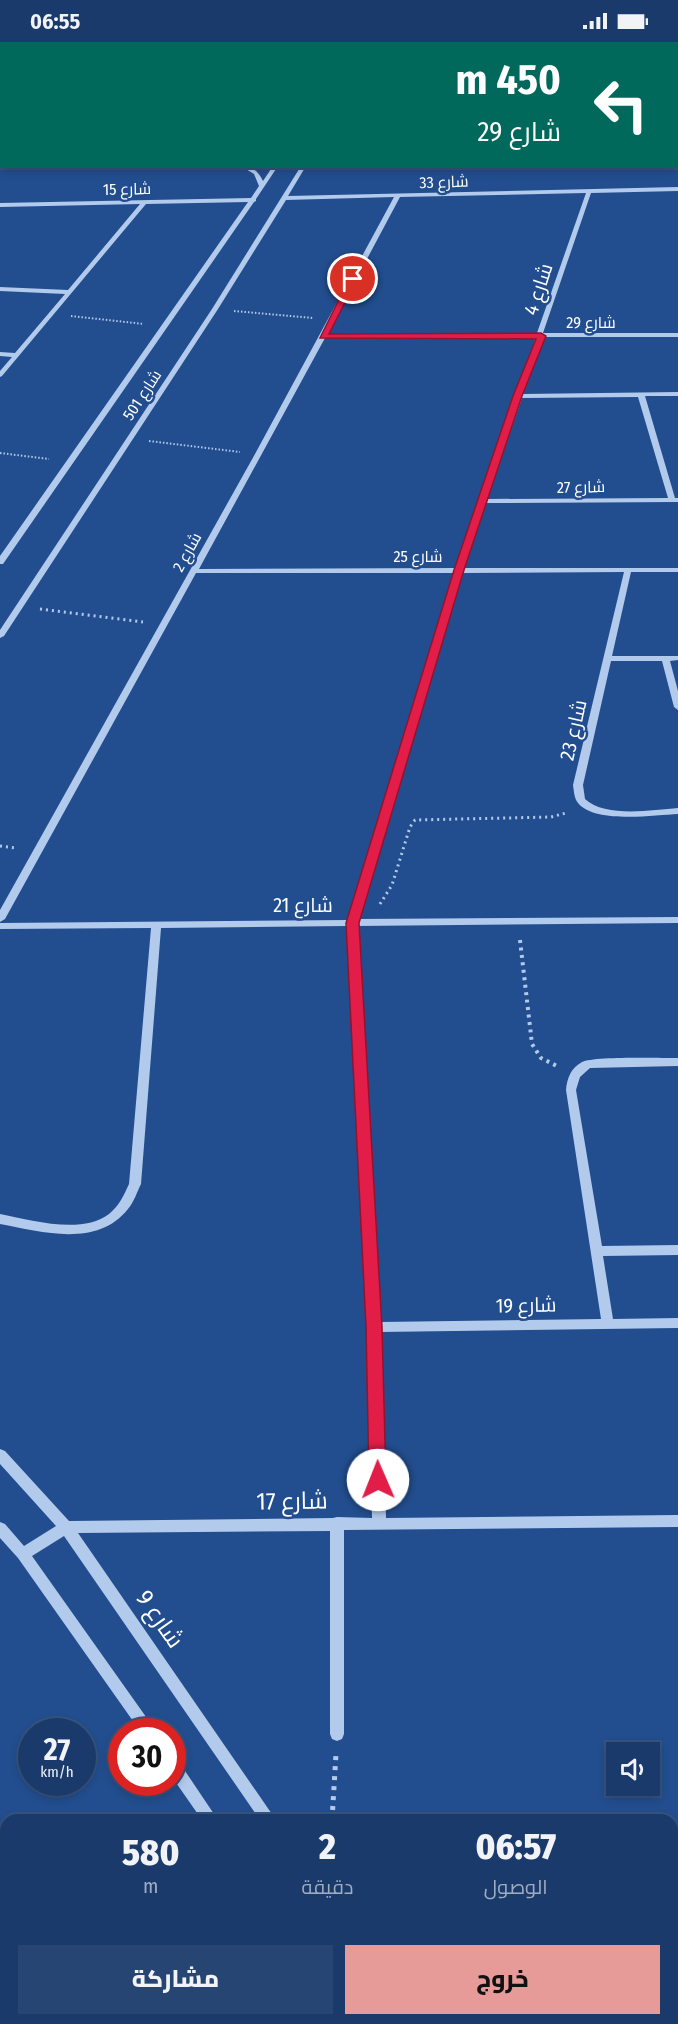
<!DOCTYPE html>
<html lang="ar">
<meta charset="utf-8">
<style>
body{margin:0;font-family:"Fira Sans Condensed",Cairo,sans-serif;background:#274573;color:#f1f3f6;direction:rtl;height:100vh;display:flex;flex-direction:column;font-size:22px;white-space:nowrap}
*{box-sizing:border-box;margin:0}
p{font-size:20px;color:#9fadc1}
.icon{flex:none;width:33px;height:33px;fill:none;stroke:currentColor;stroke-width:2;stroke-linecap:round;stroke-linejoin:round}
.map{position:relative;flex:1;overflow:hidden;direction:ltr}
.drawer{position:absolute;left:0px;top:1772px;width:678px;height:212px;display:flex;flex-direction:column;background:#1a3a6b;border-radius:18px 18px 0 0;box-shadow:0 3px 9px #0003,0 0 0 2px #38547e;direction:rtl}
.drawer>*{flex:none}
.banner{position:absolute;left:0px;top:0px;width:678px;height:126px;box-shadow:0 3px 9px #0003,0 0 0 2px #38547e;direction:rtl;background:#00695c;color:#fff;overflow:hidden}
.buttons{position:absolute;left:606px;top:1700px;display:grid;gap:12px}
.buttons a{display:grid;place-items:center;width:54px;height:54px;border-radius:0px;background:#1a3a6b;box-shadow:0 3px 9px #0003,0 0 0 2px #38547e;font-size:30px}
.speed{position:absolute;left:18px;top:1676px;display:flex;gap:12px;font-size:30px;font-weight:700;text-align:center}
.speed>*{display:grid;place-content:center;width:78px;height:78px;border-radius:50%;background:#1a3a6b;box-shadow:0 3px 9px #0003,0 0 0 2px #38547e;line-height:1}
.speed small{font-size:15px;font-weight:400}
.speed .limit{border:9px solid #d22;background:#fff;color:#111}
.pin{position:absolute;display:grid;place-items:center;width:51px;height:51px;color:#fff;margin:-26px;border:3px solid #fff;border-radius:50%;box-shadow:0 2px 6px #0007}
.me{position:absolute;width:66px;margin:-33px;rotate:359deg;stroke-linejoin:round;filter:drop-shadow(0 0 4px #0008)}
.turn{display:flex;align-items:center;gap:21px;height:126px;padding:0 18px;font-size:27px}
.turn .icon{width:78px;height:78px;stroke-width:2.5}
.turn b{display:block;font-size:42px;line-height:51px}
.eta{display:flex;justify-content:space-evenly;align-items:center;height:102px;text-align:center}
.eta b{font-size:36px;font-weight:800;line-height:42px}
.button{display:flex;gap:12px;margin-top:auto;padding:12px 18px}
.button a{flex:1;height:69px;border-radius:0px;background:#e69b98;color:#111;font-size:24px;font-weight:800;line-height:69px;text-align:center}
.button a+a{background:#274573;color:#f1f3f6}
.status{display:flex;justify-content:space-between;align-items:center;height:42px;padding:0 30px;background:#1a3a6b;direction:ltr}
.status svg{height:16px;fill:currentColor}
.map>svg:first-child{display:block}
</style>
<div class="status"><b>06:55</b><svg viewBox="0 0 49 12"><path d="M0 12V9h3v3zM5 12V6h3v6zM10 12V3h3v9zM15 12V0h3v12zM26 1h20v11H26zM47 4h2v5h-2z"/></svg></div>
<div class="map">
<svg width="678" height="1982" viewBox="0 0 678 1982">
<rect width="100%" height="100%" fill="#224e8f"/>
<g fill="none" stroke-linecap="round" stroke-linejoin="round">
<path stroke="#b2caec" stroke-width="2" stroke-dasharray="1.5 2" stroke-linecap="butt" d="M11,127L142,124
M234,269L313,276
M71,274L144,282
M149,399L240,410
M0,411L49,417"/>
<path stroke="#b2caec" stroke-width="3" stroke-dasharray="2 4" stroke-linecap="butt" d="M40,567L143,580
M0,804L17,806
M380,862L392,843L410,785L415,778L551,775L566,771"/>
<path stroke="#b2caec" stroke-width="4" stroke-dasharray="3 4.5" stroke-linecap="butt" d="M520,898L532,1002L541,1016L557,1024"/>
<path stroke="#b2caec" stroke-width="5" stroke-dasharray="4 6" stroke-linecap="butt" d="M332,1778L336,1712"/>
<path fill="#b2caec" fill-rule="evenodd" d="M77,0H81L76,2Z
M199,0H203L198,2Z
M368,0H372L367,2Z
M542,0H546L541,2Z
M676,21H678V23H676Z
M0,34H2V36H0Z
M676,96H678V100H676Z
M0,112H2V116H0Z
M241,124C252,124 258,129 263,139L273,124H278L256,157V159L254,160L3,522H0V514L248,160L146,162L2,334L0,335V329L12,315L0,314V310L15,311L65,252L0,249V245L68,248L140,162L0,165V161L251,156L259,144L254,132Z
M301,124H306L288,154L678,145V149L591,151L543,291H678V295H542L523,352L678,350V354H645L675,456H678V460L486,461L464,526H678V530H631L612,614H678V618L670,619L678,649V668L674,665L662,619H611L583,743L585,757C605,776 652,768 678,766V772C654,773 595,782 578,761C574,756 574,749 573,743L624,530L462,531L358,877L678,875V881L357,884L380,1280L601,1277L566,1048C567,1036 571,1026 582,1020C593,1014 661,1016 678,1016V1024L590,1026L580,1035L576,1048L602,1204L678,1203V1213L603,1214L613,1277L678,1276V1286L380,1290L386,1476L678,1473V1485L344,1488V1692L342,1697L337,1699L332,1697L330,1692V1489L78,1491L276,1778H260L64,1494L32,1514L156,1689H140L18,1516L0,1496V1480L5,1482L24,1504L56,1484L0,1422V1407L5,1409L69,1479L333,1476L337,1475L372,1476L368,1285L347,884L161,886L141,1142C137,1150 134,1160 128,1167C97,1206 42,1190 0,1182V1172C30,1178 82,1193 109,1172C119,1164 124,1153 129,1142L151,886L0,887V881L348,878L455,531H196L5,877L0,880V868L255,412L394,155L286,158L218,267L4,594L0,596V588L212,267ZM586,151L537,291L327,292L400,155ZM536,295L516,352L514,354L515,356L456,526L199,527L325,296ZM638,355L668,456L487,457L522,356Z
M172,1715L177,1717L218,1778H202L172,1735Z
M0,1968L6,1970V1977H9L11,1982H0Z
M331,1977H348L350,1982H333Z
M387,1977H404L406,1982H389Z"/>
</g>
<path fill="#e11d48" stroke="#92132f" stroke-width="1.5" d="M353,235L357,237L329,292L541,291L546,294L522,354L464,528L359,881L382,1285L386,1438L384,1443L378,1445L372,1443L369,1438L366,1285L346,881L454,528L513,354L536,297L320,296L349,237Z"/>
<g text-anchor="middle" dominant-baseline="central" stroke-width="5" stroke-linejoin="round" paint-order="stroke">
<g font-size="16" fill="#fff" stroke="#224e8f">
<text transform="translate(444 140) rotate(-2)">شارع 33</text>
<text transform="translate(127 147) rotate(-1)">شارع 15</text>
<text x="591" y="280">شارع 29</text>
<text transform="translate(142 353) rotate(-57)">شارع 501</text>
<text transform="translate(581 445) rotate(-1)">شارع 27</text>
<text transform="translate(187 510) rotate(-61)">شارع 2</text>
<text x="418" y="514">شارع 25</text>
</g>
<g font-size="20" fill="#fff" stroke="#224e8f">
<text transform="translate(538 247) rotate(-72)">شارع 4</text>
<text transform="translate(573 688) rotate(-77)">شارع 23</text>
<text x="303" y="863">شارع 21</text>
<text transform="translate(526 1263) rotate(-1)">شارع 19</text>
</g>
<g font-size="24" fill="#fff" stroke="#224e8f">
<text transform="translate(292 1459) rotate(-1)">شارع 17</text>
<text transform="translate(160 1577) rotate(55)">شارع 9</text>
</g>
</g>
</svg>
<div class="buttons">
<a><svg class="icon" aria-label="sound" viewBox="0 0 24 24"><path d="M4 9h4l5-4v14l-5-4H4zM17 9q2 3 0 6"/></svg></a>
</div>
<div class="speed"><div>27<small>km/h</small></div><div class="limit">30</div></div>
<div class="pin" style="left:353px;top:237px;background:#d93025"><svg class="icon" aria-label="arrive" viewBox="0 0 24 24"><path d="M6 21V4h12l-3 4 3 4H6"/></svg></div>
<svg class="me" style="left:378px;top:1438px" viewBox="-20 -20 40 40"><circle r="19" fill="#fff"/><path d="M0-13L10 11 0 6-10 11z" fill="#e11d48"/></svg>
<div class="banner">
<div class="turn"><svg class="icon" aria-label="left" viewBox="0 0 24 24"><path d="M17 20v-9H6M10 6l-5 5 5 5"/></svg><div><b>450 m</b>شارع 29</div></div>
</div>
<section class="drawer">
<div class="eta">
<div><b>06:57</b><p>الوصول</p></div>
<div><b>2</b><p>دقيقة</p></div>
<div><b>580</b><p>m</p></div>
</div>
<div class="button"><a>خروج</a><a>مشاركة</a></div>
</section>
</div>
